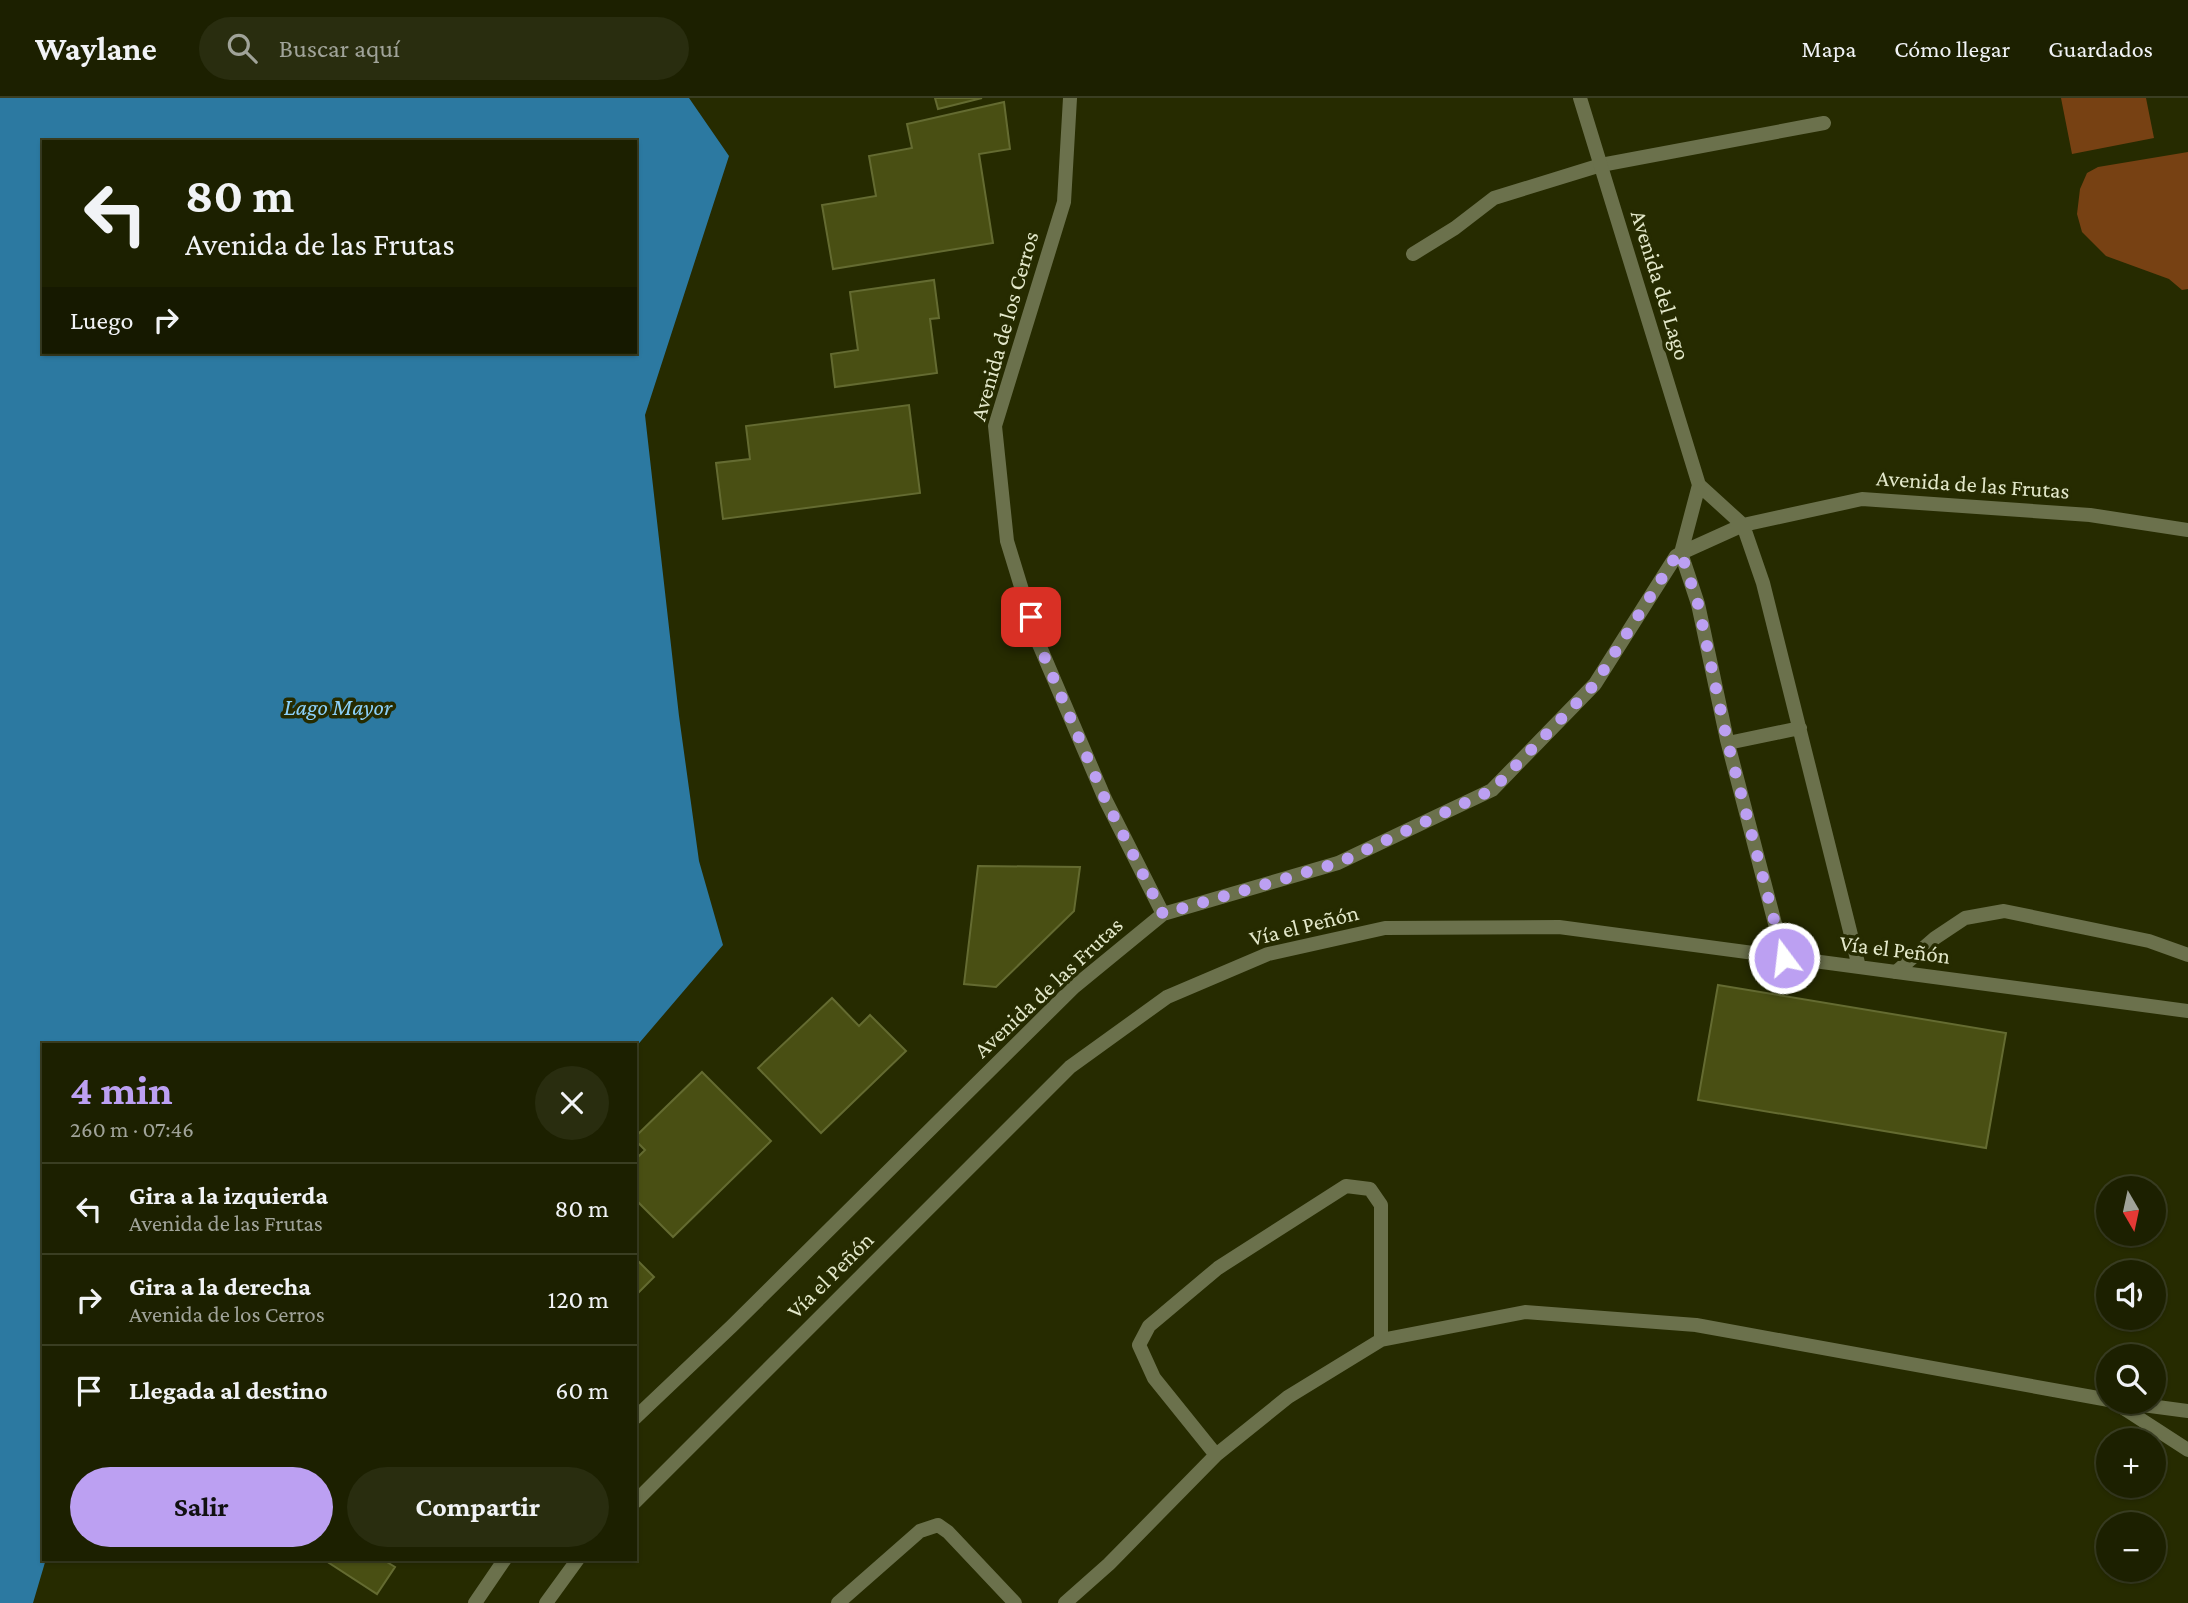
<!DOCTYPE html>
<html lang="es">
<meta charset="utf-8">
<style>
body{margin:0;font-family:"Crimson Pro",serif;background:#292d0f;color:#f1f3f6;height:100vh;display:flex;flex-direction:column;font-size:26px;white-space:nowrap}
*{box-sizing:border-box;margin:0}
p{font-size:23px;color:#a0a399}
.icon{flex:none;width:38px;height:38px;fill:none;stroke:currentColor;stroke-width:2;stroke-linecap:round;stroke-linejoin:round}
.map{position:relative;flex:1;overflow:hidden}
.drawer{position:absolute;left:42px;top:945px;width:595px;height:518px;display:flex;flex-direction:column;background:#1c2000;border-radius:0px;box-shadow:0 2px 5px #0004,0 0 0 2px #3a3e22}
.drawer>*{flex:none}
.top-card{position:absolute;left:42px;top:42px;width:595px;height:214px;border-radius:0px;box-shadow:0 2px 5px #0004,0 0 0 2px #3a3e22;background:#1c2000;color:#f1f3f6;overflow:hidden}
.needle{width:46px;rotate:171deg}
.controls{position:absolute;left:2096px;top:1078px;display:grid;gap:14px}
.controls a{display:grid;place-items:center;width:70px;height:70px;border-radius:50%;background:#1c2000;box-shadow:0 2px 5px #0004,0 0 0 2px #3a3e22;font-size:35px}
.pin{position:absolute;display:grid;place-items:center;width:60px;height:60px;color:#fff;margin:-30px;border-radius:14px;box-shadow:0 4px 10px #0006}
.me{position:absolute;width:77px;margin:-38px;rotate:345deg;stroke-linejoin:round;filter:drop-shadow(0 0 5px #0008)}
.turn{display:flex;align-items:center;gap:24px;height:147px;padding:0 28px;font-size:32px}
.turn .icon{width:91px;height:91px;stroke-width:2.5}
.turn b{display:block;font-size:49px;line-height:60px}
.then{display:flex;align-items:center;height:66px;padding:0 28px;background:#0003;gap:14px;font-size:26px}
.round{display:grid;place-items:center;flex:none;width:74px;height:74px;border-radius:37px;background:#292d0f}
.summary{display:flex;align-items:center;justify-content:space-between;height:119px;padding:0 28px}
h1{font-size:42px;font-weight:700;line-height:52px;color:#bca0f2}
.action{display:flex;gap:14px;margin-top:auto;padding:14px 28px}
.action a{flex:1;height:80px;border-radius:42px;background:#bca0f2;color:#111;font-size:28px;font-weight:700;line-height:80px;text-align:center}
.action a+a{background:#292d0f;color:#f1f3f6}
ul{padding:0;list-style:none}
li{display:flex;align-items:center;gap:21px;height:91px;padding:0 28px;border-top:2px solid #3a3e22}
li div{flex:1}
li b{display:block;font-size:26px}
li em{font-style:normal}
header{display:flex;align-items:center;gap:42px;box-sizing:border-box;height:98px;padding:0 35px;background:#1c2000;border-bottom:2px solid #3a3e22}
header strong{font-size:33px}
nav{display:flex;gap:38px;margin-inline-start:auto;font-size:24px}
.search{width:490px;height:63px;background:#292d0f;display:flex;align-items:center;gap:18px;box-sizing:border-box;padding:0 24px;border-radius:38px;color:#a0a399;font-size:26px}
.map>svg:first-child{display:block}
</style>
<header>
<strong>Waylane</strong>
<div class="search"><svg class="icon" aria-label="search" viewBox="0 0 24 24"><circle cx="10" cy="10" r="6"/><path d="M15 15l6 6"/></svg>Buscar aquí</div>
<nav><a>Mapa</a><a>Cómo llegar</a><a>Guardados</a></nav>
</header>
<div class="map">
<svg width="2188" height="1505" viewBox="0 0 2188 1505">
<rect width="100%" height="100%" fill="#262b00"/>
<path fill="#774113" d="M2061,0H2146L2154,40L2072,56Z
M2188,54V191L2182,192L2169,181L2106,158L2082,134L2077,116L2080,91L2087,75L2098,69Z"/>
<path fill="#2c79a1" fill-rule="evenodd" d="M0,0H689L729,58L645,317L679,618L699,763L723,847L635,950V947H44V1461H46L33,1505H0ZM44,44H635V254H44Z"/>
<path fill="#494f13" stroke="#646b31" stroke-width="2" d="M935,0H982L938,11Z
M1004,4L1010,51L979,56L993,145L833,171L822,107L876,98L869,58L912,50L907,26Z
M934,182L939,220L930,221L937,275L835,289L831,256L858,252L850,194Z
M909,307L920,395L723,421L716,365L750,361L746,328Z
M978,768L1080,769L1074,813L996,889L964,886Z
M1718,887L2006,935L1986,1050L1698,1002Z
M832,900L859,928L870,917L906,953L821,1035L758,970Z
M702,974L771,1043L673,1139L635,1101V1062L645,1052L635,1042V1039Z
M635,1160L654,1179L635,1198Z
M323,1461H382L395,1469L377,1496Z"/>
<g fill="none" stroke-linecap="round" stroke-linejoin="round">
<path stroke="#6b714c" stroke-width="14" d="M1413,156L1455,130L1494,100L1601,67L1824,25
M1896,874L1935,840L1965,820L2004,813L2149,843L2188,857"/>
<path stroke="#6b714c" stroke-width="14" d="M1070,0L1064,104L995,328L1007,443L1038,544L1105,701L1163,816
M1580,0L1699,387L1743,427L1763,485L1859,869
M1699,387L1681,455L1698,506L1727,642L1784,860
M1728,645L1800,630
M2114,1304L2188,1352
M2120,1304L2188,1313
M635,1320L732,1228L1074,889L1163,816L1338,765L1492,692L1595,586L1676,458L1681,455L1743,427L1862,401L2090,417L2188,432
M1216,1357L1154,1280L1139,1247L1149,1228L1218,1170L1346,1088L1370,1091L1381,1107V1242
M635,1404L1070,969L1167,899L1268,856L1385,830L1559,829L2188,913
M475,1505L505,1461
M546,1505L578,1461
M838,1505L920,1433L938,1427L948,1434L1015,1505
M1065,1505L1109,1466L1216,1357L1288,1299L1381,1242L1525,1214L1696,1227L2109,1302"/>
</g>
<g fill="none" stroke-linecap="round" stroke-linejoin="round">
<path stroke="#bca0f2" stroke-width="12" stroke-dasharray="0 21.6" d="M1031,519L1038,544L1105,701L1163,816L1338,765L1492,692L1595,586L1676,458L1681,455L1698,506L1727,642L1784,860"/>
</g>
<g text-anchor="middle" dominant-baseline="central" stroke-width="7" stroke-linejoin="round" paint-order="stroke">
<g font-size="23" fill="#e3e8ca" stroke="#262b00">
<text transform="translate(1661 187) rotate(73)">Avenida del Lago</text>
<text transform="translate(1004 228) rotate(-74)">Avenida de los Cerros</text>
<text transform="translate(1973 386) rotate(4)">Avenida de las Frutas</text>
<text transform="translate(1304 827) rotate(-14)">Vía el Peñón</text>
<text transform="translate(1895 851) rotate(7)">Vía el Peñón</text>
<text transform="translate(1048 889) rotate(-43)">Avenida de las Frutas</text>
<text transform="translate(830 1177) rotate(-45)">Vía el Peñón</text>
</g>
<g font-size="24" font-style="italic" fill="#8cd1fa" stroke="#262b00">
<text x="338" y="608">Lago Mayor</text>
</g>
</g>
</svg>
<div class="controls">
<a><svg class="needle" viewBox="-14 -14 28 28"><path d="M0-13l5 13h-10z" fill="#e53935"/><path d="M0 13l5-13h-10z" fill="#a0a399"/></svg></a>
<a><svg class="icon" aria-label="sound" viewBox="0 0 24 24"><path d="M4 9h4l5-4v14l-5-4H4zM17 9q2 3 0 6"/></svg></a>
<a><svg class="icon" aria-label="search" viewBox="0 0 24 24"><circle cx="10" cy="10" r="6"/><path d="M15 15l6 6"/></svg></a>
<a>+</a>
<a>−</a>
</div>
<div class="pin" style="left:1031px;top:519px;background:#d93025"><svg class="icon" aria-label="arrive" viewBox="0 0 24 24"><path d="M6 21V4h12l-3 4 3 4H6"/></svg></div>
<svg class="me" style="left:1784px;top:860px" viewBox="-20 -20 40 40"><circle r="17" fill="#bca0f2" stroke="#fff" stroke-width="3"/><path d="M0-11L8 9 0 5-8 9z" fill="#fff"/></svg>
<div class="top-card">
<div class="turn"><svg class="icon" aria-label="left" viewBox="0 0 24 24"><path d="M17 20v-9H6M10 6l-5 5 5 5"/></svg><div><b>80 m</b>Avenida de las Frutas</div></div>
<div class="then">Luego<svg class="icon" aria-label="right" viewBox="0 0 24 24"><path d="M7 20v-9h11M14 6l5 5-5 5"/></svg></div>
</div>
<section class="drawer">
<div class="summary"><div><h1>4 min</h1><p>260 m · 07:46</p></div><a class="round"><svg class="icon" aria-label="close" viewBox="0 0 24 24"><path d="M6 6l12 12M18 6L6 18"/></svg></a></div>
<ul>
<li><svg class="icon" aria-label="left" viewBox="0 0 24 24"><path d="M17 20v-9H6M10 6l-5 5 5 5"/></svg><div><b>Gira a la izquierda</b><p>Avenida de las Frutas</p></div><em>80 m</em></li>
<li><svg class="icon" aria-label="right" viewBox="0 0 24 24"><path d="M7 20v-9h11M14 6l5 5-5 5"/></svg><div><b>Gira a la derecha</b><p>Avenida de los Cerros</p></div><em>120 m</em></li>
<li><svg class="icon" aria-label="arrive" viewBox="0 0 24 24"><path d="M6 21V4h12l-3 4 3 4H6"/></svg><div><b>Llegada al destino</b></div><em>60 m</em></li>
</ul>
<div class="action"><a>Salir</a><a>Compartir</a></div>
</section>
</div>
